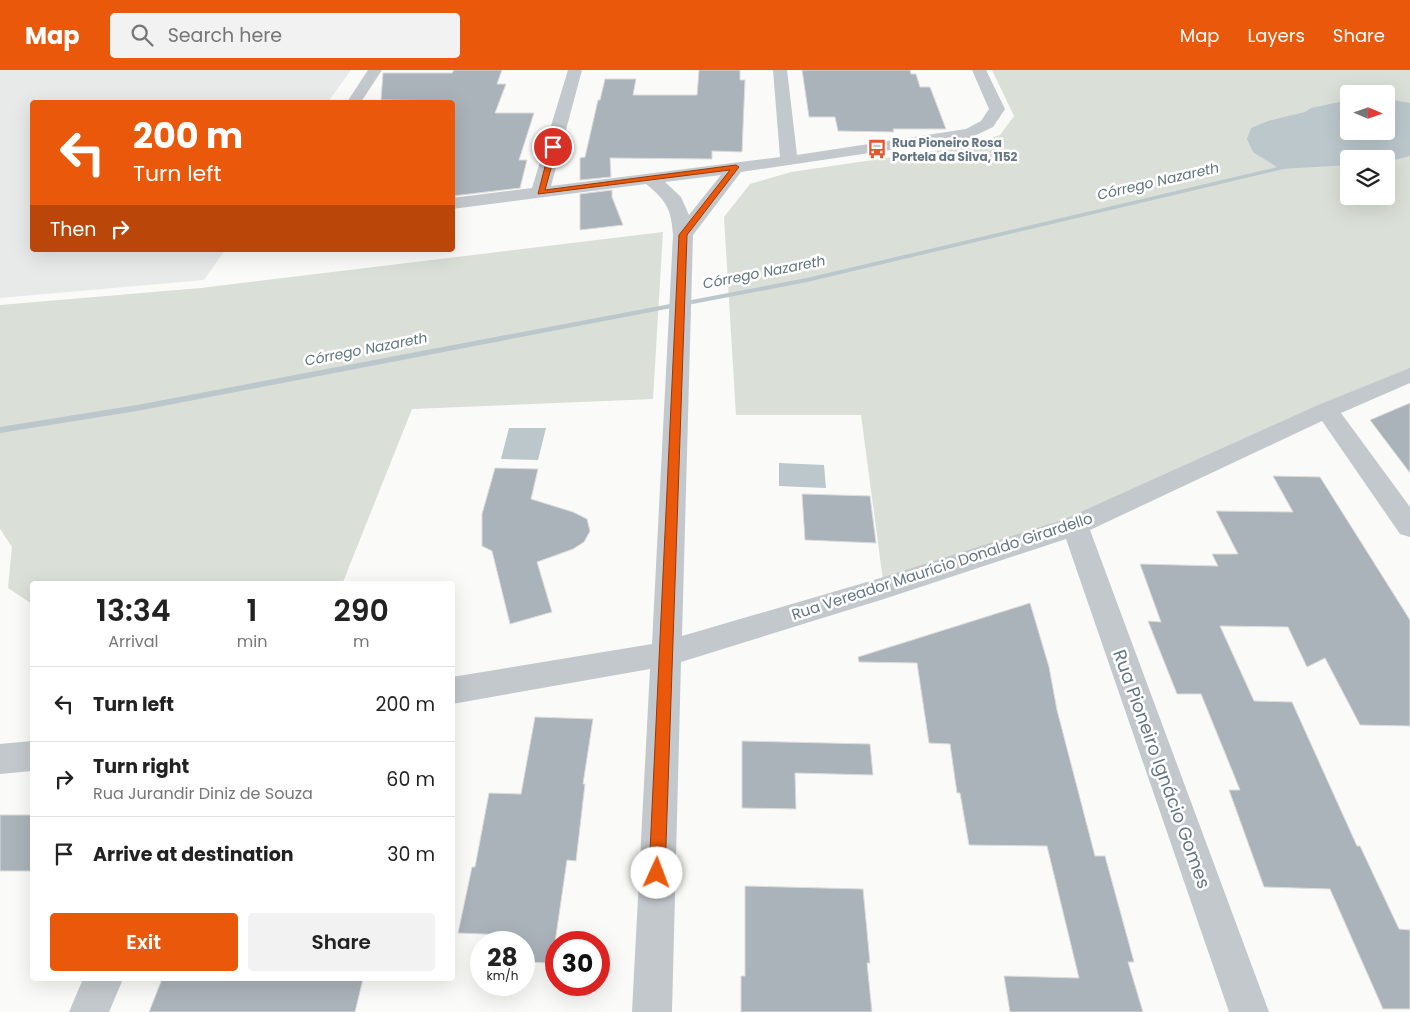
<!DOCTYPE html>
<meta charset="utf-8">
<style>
body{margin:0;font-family:Poppins,sans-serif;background:#f2f2f2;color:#222;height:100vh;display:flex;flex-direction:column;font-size:19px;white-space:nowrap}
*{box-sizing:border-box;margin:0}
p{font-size:16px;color:#767676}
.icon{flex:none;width:28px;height:28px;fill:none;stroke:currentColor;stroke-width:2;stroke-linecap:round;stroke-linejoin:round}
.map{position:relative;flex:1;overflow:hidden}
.details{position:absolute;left:30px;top:511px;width:425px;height:400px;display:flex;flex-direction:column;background:#fff;border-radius:5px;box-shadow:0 5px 20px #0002}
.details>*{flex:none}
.hud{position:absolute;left:30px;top:30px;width:425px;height:152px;border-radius:5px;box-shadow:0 5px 20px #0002;background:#ea580c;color:#fff;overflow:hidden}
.needle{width:32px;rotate:92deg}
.fabs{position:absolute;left:1340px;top:15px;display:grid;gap:10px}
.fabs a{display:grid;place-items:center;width:55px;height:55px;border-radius:5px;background:#fff;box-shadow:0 5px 20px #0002;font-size:25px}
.speed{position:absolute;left:470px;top:861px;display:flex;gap:10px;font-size:25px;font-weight:700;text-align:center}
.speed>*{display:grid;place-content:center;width:65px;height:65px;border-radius:50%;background:#fff;box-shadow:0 5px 20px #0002;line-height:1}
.speed small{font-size:12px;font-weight:400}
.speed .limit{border:8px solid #d22;background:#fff;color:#111}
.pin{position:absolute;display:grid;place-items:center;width:42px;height:42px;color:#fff;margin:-21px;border:2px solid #fff;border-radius:50%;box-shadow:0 1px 5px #0007}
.me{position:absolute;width:55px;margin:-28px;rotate:2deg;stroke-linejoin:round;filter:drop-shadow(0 0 4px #0008)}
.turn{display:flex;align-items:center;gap:18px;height:105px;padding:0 20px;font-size:22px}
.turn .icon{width:65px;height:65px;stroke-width:2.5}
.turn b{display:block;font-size:35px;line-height:42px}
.then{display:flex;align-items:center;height:48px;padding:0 20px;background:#0003;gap:10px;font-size:19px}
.eta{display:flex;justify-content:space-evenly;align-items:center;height:85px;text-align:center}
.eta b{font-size:30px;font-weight:600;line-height:35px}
.cta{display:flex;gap:10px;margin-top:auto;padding:10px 20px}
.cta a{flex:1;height:58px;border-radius:5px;background:#ea580c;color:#fff;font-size:20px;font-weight:600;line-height:58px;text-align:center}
.cta a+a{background:#f2f2f2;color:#222}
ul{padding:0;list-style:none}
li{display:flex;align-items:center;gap:15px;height:75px;padding:0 20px;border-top:1px solid #e0e0e0}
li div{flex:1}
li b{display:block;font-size:19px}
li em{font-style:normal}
header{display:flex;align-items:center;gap:30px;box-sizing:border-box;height:70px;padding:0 25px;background:#ea580c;color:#fff}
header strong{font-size:24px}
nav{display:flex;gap:28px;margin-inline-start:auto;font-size:18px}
.search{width:350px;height:45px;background:#f2f2f2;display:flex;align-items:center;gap:12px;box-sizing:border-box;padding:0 18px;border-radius:5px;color:#767676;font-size:19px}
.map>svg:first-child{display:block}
</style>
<header>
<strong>Map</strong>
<div class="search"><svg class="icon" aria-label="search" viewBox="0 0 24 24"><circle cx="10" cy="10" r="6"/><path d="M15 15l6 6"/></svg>Search here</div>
<nav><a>Map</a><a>Layers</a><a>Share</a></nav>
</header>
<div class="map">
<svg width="1410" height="942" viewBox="0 0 1410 942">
<rect width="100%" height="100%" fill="#fafaf8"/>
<path fill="#e8e9e9" d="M0,0H351L328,32H32V180H225L204,210L0,228Z"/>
<path fill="#dadfd7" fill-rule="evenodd" d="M992,0H1410V305L1075,456L884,518L861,345H736L724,147L750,114L791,102L968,76L1000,65L1014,46ZM1349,24H1386V61H1349ZM1349,89H1386V126H1349Z
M663,162L653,329L412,339L343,512L32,514V534L8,518L12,477L0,459V235L201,218Z"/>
<path fill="#bbc7cb" d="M1386,29L1410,33V86L1386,92V89H1349V95L1280,99L1253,82L1247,69L1251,58L1268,51L1305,42L1311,38L1349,30V61H1386Z
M509,358H546L538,390L501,389Z
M779,393L824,395L826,418L779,416Z"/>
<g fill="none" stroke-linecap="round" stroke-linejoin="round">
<path fill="#bbc7cb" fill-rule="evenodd" d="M1294,93L1297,95L1296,96L807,212L137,341L0,363V357L137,335L807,208Z"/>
</g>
<path fill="#aab3b9" stroke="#dcdcda" d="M454,0H502L497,14H506L495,43H534L519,90H527L520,118L452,126V31L381,30L383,3H452Z
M699,0H740V10H745L742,82L712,81V89L610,88L611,107L580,110V88L585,87L598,30H600L605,9H636L633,25H697Z
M802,0H910L911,4H916L920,17H930L946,59H893L894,62L838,61L835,47H809Z
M612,120V127L623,155L580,160V124Z
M1410,333V403L1370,350Z
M495,398L538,399L531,429L573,442L587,449L590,461L584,472L573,479L537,492L552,542L510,554L492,481L482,476V444Z
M1273,406L1320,407L1410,550V656L1360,655L1325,588L1307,597L1288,557L1220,556L1254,631L1292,632L1357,776H1360L1399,859L1410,860V939H1383L1330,819L1264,817L1229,720H1240L1201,624H1177L1148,551L1161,552L1140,494L1218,496L1212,484H1238L1216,441L1293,442Z
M802,424L870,426L876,473L805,470Z
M1030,533L1049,597L1057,640L1095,786H1105L1134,892H1128L1143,942H1010L1004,906L1079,908L1047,776L969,775L960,723H957L950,674L929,673L917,593L859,592L858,587Z
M535,647L593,649L583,714H585L576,791L567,790L552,893L524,892V872H508L509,865L458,863L472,797H475L489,723L521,724Z
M742,671L870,674L873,705L795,703L796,739L742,738Z
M0,745H32V801H0Z
M745,816L863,819L870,893H867L872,942H741V906H745Z
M162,909H363L355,942H149Z"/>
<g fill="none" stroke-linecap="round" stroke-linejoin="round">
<path fill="#c3c8cc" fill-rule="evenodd" d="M368,0H382L361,32H347Z
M568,0H582L551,116L780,87L773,0H787L797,85L966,59L981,51L989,39L972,0H986L1005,39L993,57L970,68L741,102L693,165L682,566L884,507L1065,449L1318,335L1410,298V313L1341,343L1410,437V467L1400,464L1322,351L1090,460L1269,942H1229L1066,469L884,529L681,592L672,942H632L650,599L452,634V607L652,574L673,165C671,139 667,131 646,114L452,139V128L532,118ZM721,105L689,145L681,127L665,112Z
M32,671V701L0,704V674Z
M83,909H123L109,942H69Z"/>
</g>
<path fill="#ea580c" stroke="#983908" d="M553,75L557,77L545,120L736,95L739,97L687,165L665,803L662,808L657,810L652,808L649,803L679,165L730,100L538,124L550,77Z"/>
<defs>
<symbol id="bus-bare" viewBox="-9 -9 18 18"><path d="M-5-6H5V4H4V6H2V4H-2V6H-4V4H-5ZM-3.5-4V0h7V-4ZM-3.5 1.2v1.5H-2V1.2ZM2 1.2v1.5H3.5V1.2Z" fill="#e4572e" stroke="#fff" stroke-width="2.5" paint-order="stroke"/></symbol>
</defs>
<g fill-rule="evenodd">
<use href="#bus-bare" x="863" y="65" width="28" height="28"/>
</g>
<g text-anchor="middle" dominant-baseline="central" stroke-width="5" stroke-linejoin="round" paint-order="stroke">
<g font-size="12" font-weight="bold" fill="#657683" stroke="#fff" text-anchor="start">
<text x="892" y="72">Rua Pioneiro Rosa<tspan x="892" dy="14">Portela da Silva, 1152</tspan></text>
</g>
<g font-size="14" font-style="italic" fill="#60757c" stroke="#fff">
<text transform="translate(1158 111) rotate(-13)">Córrego Nazareth</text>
<text transform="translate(764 202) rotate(-11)">Córrego Nazareth</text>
<text transform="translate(366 279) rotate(-11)">Córrego Nazareth</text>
</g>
<g font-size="15" fill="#657683" stroke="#fff">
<text transform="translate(942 496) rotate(-18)">Rua Vereador Maurício Donaldo Girardello</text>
</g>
<g font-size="18" fill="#657683" stroke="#fff">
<text transform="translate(1162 699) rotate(70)">Rua Pioneiro Ignácio Gomes</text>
</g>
</g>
</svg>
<div class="fabs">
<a><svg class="needle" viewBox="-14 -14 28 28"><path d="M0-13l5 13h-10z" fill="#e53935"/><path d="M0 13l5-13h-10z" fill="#767676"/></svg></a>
<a><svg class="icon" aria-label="layers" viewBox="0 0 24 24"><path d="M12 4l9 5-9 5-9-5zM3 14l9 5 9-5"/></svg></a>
</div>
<div class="speed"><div>28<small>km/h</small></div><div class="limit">30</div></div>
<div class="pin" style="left:553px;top:77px;background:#d93025"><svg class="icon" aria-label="arrive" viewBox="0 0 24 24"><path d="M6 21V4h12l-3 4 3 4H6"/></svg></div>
<svg class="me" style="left:657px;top:803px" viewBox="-20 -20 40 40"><circle r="19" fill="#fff"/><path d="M0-13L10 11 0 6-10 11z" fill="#ea580c"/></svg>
<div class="hud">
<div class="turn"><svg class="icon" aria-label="left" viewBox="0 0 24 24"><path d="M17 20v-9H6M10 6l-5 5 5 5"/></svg><div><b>200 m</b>Turn left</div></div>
<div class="then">Then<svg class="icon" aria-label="right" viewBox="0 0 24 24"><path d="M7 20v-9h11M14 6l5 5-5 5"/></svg></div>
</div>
<section class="details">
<div class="eta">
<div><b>13:34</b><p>Arrival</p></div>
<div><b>1</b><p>min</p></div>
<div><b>290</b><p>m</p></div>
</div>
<ul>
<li><svg class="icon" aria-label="left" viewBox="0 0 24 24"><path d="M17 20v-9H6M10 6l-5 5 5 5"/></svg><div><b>Turn left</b></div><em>200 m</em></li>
<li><svg class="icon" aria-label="right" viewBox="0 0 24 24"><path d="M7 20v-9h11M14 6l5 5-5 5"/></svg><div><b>Turn right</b><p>Rua Jurandir Diniz de Souza</p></div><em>60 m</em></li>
<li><svg class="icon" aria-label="arrive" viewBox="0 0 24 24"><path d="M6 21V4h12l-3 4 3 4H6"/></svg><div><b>Arrive at destination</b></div><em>30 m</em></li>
</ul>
<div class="cta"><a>Exit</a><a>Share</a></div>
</section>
</div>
